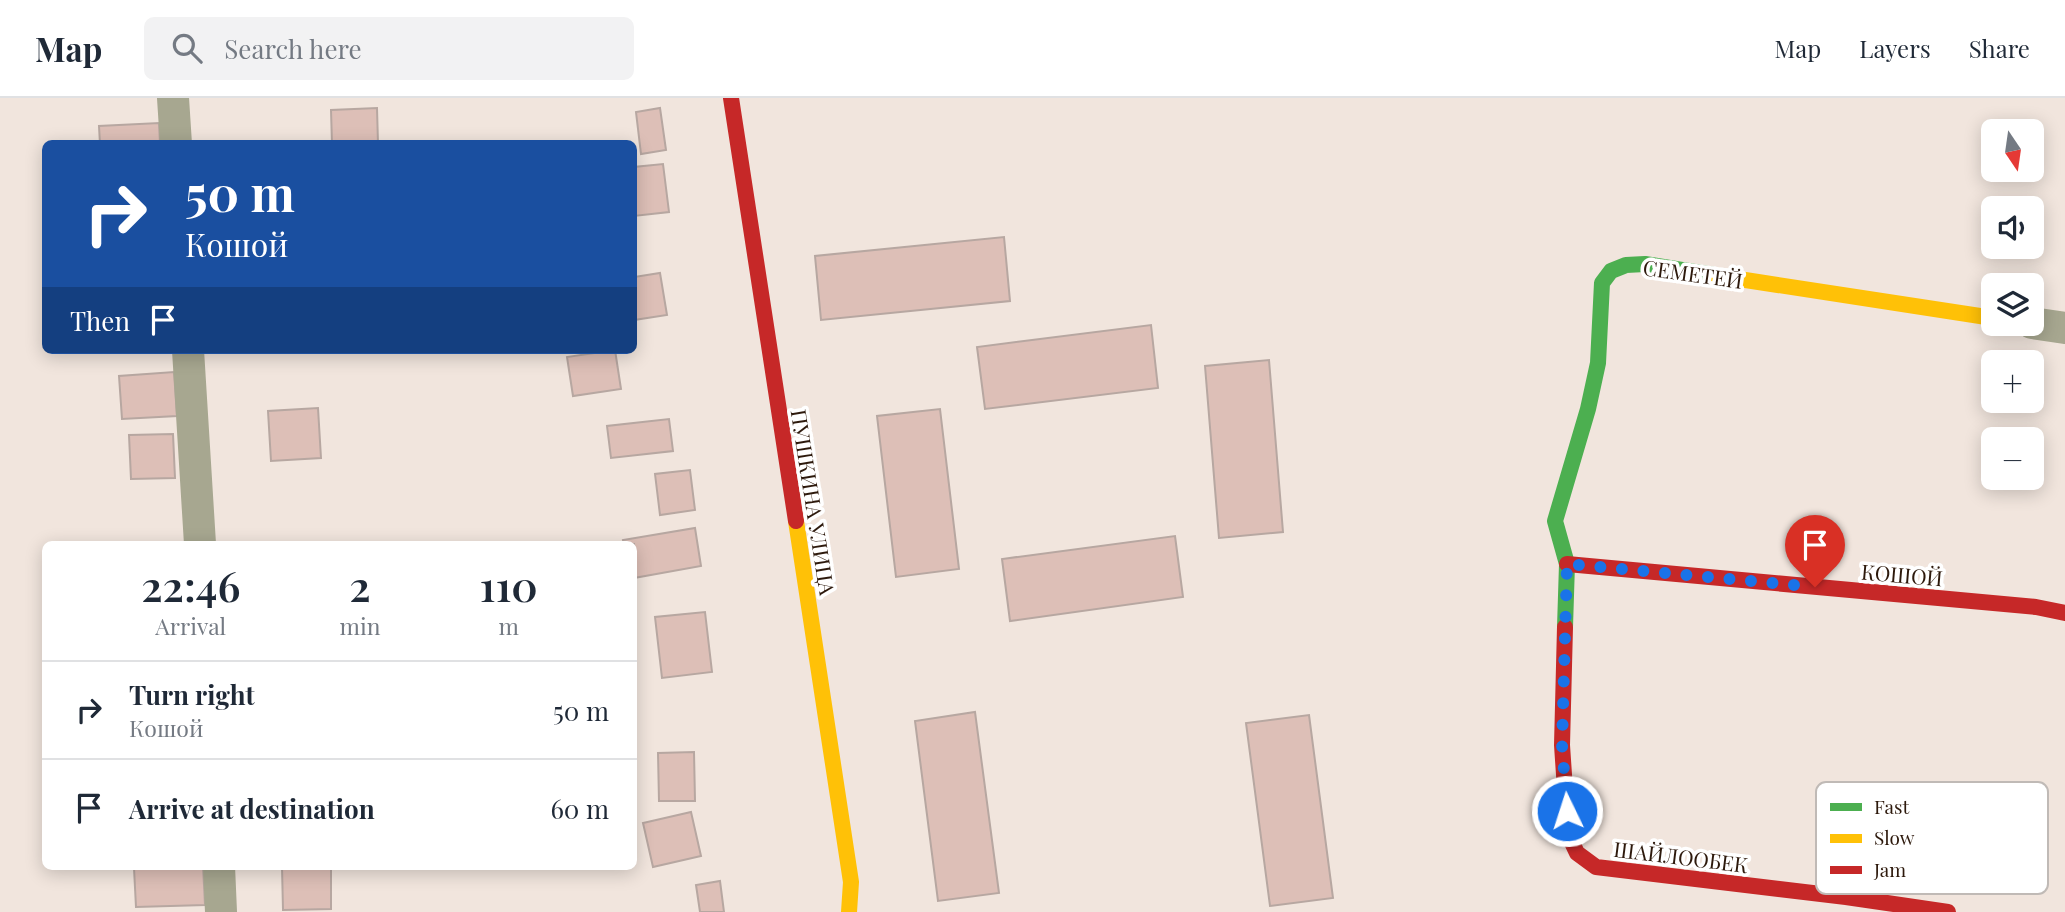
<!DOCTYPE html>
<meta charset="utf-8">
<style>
body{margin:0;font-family:"Playfair Display",serif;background:#f2f2f3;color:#1f2937;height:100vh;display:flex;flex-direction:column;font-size:26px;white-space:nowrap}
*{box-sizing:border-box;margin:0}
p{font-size:23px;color:#747a83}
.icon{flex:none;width:38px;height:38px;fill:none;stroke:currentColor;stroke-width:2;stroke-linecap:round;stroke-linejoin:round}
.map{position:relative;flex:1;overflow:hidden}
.details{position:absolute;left:42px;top:443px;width:595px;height:329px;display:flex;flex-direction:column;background:#fff;border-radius:10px;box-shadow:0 4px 18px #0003}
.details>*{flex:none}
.top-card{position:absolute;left:42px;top:42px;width:595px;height:214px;border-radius:10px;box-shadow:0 4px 18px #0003;background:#1a4fa0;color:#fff;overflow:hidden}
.needle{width:46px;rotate:167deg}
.controls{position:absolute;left:1981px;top:21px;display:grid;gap:14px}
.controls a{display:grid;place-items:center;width:63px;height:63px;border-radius:10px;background:#fff;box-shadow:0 4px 18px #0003;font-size:35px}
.pin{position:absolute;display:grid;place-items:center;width:60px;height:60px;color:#fff;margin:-72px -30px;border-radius:50% 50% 50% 0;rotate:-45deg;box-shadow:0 0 7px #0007}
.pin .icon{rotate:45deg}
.me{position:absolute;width:77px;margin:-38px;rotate:356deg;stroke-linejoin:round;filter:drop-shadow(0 0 5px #0008)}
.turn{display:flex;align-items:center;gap:24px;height:147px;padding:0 28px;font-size:32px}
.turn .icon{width:91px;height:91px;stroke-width:2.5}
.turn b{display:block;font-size:49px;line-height:60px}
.then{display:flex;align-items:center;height:66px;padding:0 28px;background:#0003;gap:14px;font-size:26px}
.eta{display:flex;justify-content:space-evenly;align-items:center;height:119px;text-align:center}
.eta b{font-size:42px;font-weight:600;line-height:49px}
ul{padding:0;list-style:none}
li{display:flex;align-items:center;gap:21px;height:98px;padding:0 28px;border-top:2px solid #e0e1e3}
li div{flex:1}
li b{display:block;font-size:26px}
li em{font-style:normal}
header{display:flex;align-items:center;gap:42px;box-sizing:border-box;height:98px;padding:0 35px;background:#fff;border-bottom:2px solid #e0e1e3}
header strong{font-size:33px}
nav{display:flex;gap:38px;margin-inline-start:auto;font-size:24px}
.search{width:490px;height:63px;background:#f2f2f3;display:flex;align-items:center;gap:18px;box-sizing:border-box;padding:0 24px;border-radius:10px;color:#747a83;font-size:26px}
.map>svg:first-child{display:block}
</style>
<header>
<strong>Map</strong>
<div class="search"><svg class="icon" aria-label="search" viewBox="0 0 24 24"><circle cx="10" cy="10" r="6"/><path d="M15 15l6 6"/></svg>Search here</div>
<nav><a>Map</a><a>Layers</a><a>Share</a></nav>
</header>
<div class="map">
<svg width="2065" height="814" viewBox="0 0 2065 814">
<rect width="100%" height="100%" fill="#f1e5dd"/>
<path fill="#ddbfb7" stroke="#b7a7a1" stroke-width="2" d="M377,10L378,46H332L331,12Z
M660,10L666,52L641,56L636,14Z
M159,25L160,46H100L99,28Z
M663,66L669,114L634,118V69Z
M1004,139L1010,203L821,222L815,158Z
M660,175L667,217L634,222V179Z
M1151,227L1158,290L985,311L977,249Z
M615,252L621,291L573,298L567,259Z
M1269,262L1283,434L1219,440L1205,268Z
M174,274L177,318L122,321L119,278Z
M318,310L321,360L271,363L268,313Z
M940,311L959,471L896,479L877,318Z
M669,321L673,353L611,360L607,328Z
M173,336L175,380L131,381L129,337Z
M690,372L695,412L660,417L655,376Z
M695,430L701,468L634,480V446H624L623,442Z
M1175,438L1183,499L1010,523L1002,461Z
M705,514L712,574L662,580L655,519Z
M975,614L999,795L938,803L915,623Z
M1309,617L1333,800L1270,808L1246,625Z
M694,654L695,703H659L658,655Z
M691,714L701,758L653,769L643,725Z
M203,768L205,807L136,809L134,770Z
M331,768V811L283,812L282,769Z
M720,783L724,814H700L696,787Z"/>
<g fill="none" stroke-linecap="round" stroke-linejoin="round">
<path stroke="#a7a790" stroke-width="32" d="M173,0L176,46
M2032,225L2065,230
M188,252L200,446
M219,768L221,814"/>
<path stroke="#4caf50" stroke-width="16" d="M1565,529L1567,466L1555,423L1588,311L1598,265L1602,185L1611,173L1626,167L1645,166L1713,177"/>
<path stroke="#ffc107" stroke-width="16" d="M1713,177L1993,220
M796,423L851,784L849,814"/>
<path stroke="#c62828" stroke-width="16" d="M731,0L796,423
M1567,466L2036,509L2065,515
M1565,529L1562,647L1568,736L1577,755L1596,769L1846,799L1948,814"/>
</g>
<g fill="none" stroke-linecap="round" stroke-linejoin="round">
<path stroke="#1a73e8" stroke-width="12" stroke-dasharray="0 21.6" d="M1567,713L1562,647L1567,466L1815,489"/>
</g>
<g text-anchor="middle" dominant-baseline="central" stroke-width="7" stroke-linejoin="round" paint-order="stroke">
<g font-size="21" fill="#2d190c" stroke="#fff">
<text transform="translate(1693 175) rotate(8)">СЕМЕТЕЙ</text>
<text transform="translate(814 404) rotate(81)">ПУШКИНА УЛИЦА</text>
<text transform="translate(1902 476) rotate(5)">КОШОЙ</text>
<text transform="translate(1681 758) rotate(7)">ШАЙЛООБЕК</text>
</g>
</g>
<rect x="1816" y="684" width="232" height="112" rx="10" fill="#fff" stroke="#c0bab6" stroke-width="2"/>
<rect x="1830" y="705" width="32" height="8" fill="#4caf50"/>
<rect x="1830" y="736" width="32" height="9" fill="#ffc107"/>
<rect x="1830" y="768" width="32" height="8" fill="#c62828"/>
<g font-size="19" fill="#2d190c">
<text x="1874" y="716">Fast</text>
<text x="1874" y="747">Slow</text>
<text x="1874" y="779">Jam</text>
</g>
</svg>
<div class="controls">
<a><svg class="needle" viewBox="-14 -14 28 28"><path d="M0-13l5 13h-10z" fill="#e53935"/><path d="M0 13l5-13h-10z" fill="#747a83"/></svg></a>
<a><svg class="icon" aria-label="sound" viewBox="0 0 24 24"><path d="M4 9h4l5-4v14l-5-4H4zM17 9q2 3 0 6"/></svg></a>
<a><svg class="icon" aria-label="layers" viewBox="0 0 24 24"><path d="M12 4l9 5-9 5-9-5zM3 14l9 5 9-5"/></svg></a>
<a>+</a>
<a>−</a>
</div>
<div class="pin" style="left:1815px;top:489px;background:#d93025"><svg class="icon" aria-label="arrive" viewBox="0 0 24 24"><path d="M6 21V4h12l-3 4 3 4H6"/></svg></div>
<svg class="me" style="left:1567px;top:713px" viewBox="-20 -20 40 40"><circle r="17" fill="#1a73e8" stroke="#fff" stroke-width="3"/><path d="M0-11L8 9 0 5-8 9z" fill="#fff"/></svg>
<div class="top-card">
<div class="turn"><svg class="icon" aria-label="right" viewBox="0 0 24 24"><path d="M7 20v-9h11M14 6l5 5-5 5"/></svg><div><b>50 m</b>Кошой</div></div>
<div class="then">Then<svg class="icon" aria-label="arrive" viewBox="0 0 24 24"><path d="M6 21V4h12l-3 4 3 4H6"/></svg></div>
</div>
<section class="details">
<div class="eta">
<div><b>22:46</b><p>Arrival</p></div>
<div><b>2</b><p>min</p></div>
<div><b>110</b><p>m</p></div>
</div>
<ul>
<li><svg class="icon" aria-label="right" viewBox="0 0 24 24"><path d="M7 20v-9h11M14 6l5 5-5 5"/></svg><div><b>Turn right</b><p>Кошой</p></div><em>50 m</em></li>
<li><svg class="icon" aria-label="arrive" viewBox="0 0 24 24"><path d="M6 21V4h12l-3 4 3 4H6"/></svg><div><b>Arrive at destination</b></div><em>60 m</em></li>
</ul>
</section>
</div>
